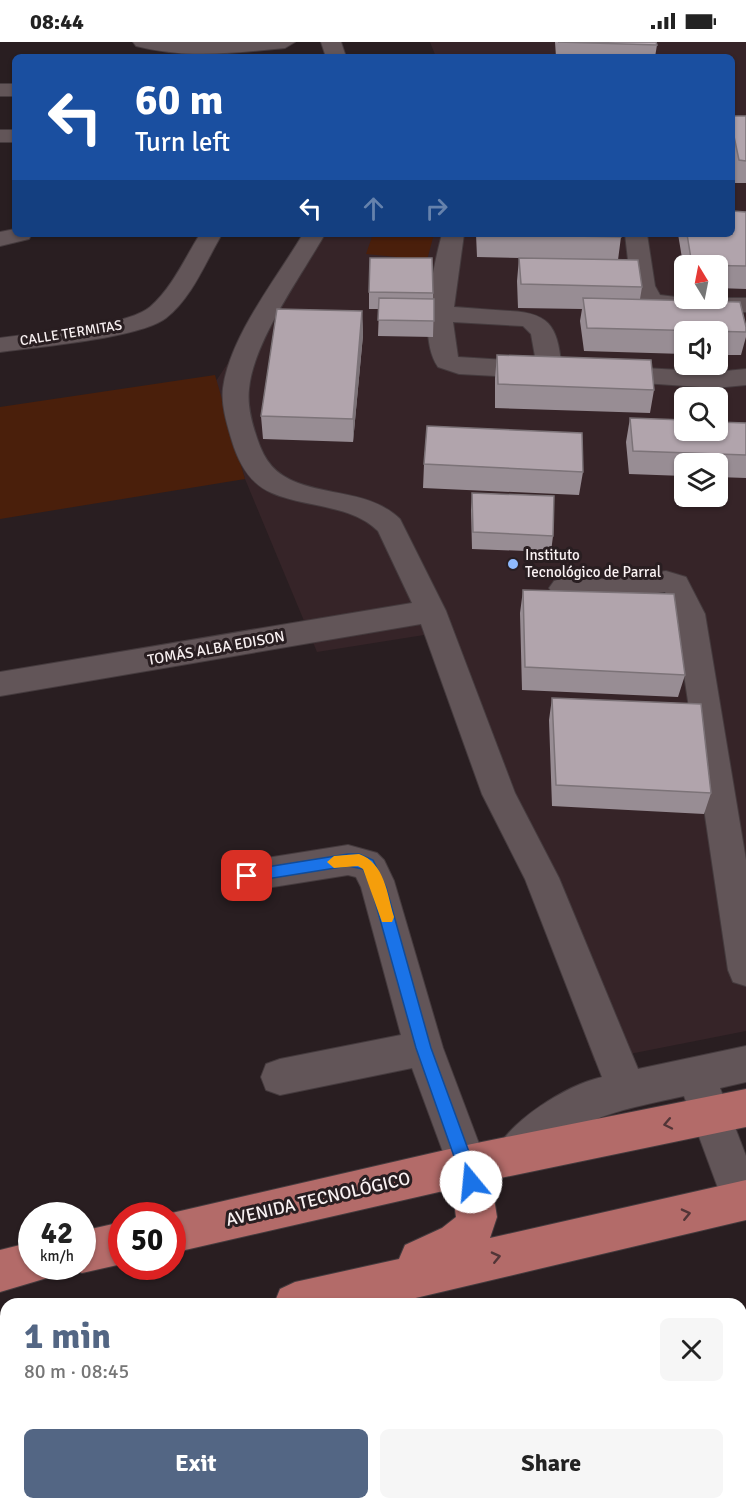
<!DOCTYPE html>
<meta charset="utf-8">
<style>
body{margin:0;font-family:Signika,sans-serif;background:#f6f6f6;color:#222;height:100vh;display:flex;flex-direction:column;font-size:22px;white-space:nowrap}
*{box-sizing:border-box;margin:0}
p{font-size:20px;color:#767676}
.icon{flex:none;width:33px;height:33px;fill:none;stroke:currentColor;stroke-width:2;stroke-linecap:round;stroke-linejoin:round}
.map{position:relative;flex:1;overflow:hidden}
.details{position:absolute;left:0px;top:1256px;width:747px;height:212px;display:flex;flex-direction:column;background:#fff;border-radius:18px 18px 0 0;box-shadow:0 2px 4px #0004}
.details>*{flex:none}
.top-card{position:absolute;left:12px;top:12px;width:723px;height:183px;border-radius:9px;box-shadow:0 2px 4px #0004;background:#1a4fa0;color:#fff;overflow:hidden}
.needle{width:39px;rotate:350deg}
.buttons{position:absolute;left:674px;top:213px;display:grid;gap:12px}
.buttons a{display:grid;place-items:center;width:54px;height:54px;border-radius:9px;background:#fff;box-shadow:0 2px 4px #0004;font-size:30px}
.speed{position:absolute;left:18px;top:1160px;display:flex;gap:12px;font-size:30px;font-weight:700;text-align:center}
.speed>*{display:grid;place-content:center;width:78px;height:78px;border-radius:50%;background:#fff;box-shadow:0 2px 4px #0004;line-height:1}
.speed small{font-size:15px;font-weight:400}
.speed .limit{border:9px solid #d22;background:#fff;color:#111}
.pin{position:absolute;display:grid;place-items:center;width:51px;height:51px;color:#fff;margin:-26px;border-radius:12px;box-shadow:0 3px 9px #0006}
.me{position:absolute;width:66px;margin:-33px;rotate:343deg;stroke-linejoin:round;filter:drop-shadow(0 0 4px #0008)}
.turn{display:flex;align-items:center;gap:21px;height:126px;padding:0 24px;font-size:27px}
.turn .icon{width:78px;height:78px;stroke-width:2.5}
.turn b{display:block;font-size:42px;line-height:51px}
.lanes{display:flex;align-items:center;height:57px;padding:0 24px;background:#0003;justify-content:center;gap:30px;direction:ltr}
.lanes .off{opacity:.35}
.round{display:grid;place-items:center;flex:none;width:63px;height:63px;border-radius:9px;background:#f6f6f6}
.headline{display:flex;align-items:center;justify-content:space-between;height:102px;padding:0 24px}
h1{font-size:36px;font-weight:700;line-height:45px;color:#536684}
.action{display:flex;gap:12px;margin-top:auto;padding:12px 24px}
.action a{flex:1;height:69px;border-radius:9px;background:#536684;color:#fff;font-size:24px;font-weight:700;line-height:69px;text-align:center}
.action a+a{background:#f6f6f6;color:#222}
.status{display:flex;justify-content:space-between;align-items:center;height:42px;padding:0 30px;background:#fff;direction:ltr}
.status svg{height:16px;fill:currentColor}
.map>svg:first-child{display:block}
</style>
<div class="status"><b>08:44</b><svg viewBox="0 0 49 12"><path d="M0 12V9h3v3zM5 12V6h3v6zM10 12V3h3v9zM15 12V0h3v12zM26 1h20v11H26zM47 4h2v5h-2z"/></svg></div>
<div class="map">
<svg width="746" height="1466" viewBox="0 0 746 1466">
<rect width="100%" height="100%" fill="#291e21"/>
<path fill="#362428" fill-rule="evenodd" d="M430,0H746V989L594,1019L443,590L317,610L245,437L216,339L314,192H732V15H436ZM684,224H717V256H684ZM684,290H717V322H684ZM684,356H717V388H684ZM684,422H717V454H684Z"/>
<path fill="#4a1f0b" d="M373,192H434L427,218L366,212Z
M215,333L245,437L0,477V365Z"/>
<g fill="none" stroke-linecap="round" stroke-linejoin="round">
<defs>
<path id="minor" d="M133,0H295L285,6C234,11 187,17 136,4Z
M321,0H341L346,15H326Z
M0,42H15V54H0Z
M0,88H15V100H0Z
M15,187V192H32L29,197L0,204V190Z
M200,192H222C206,219 192,256 166,276C141,296 36,305 0,310V296C34,291 126,285 150,265C172,246 185,216 200,192Z
M303,192H325C301,234 253,300 249,347C247,364 252,381 257,396C265,420 275,432 298,441C333,454 372,450 400,477L446,569L515,751L559,836L638,1027L746,1004V1040L720,1046L746,1114V1178L728,1173L684,1054C640,1064 604,1069 565,1093C546,1105 535,1124 514,1133L500,1127L494,1113C508,1079 567,1043 602,1035L525,837L482,752L421,582L0,654V630L412,561L378,489C351,462 306,466 272,451C250,442 239,422 232,399C227,382 221,363 223,346C230,294 277,236 303,192Z
M442,192H464L454,265C472,266 491,268 510,269C554,271 558,289 562,329L558,334L549,337L459,332L438,325C417,295 433,226 442,192ZM453,280L523,284L531,292L536,320L458,315Z
M625,192H647L655,244L660,253L684,256H746V270H666L643,263L631,244Z
M609,324L715,330L746,327V343L715,346L600,338L596,332L600,326Z
M666,529L686,535L705,572L746,818V944L733,940L728,928L675,572L665,550C628,555 590,564 554,553L549,546L554,539L564,536L606,537Z
M348,803L377,811L384,818L394,839L443,1006L487,1123L481,1137L467,1143L453,1137L412,1026L280,1053L266,1048L261,1035L266,1022L280,1017L401,993L361,845L356,835L348,833L247,849L235,844L230,834L235,824L247,819Z"/>
<path id="major" d="M746,1047V1085L491,1138L497,1175L490,1196L746,1138V1178L390,1262H274L280,1247L295,1240L399,1217L405,1203L442,1186L456,1175L452,1147L172,1211V1173H163L467,1103Z
M122,1180V1222L82,1231L67,1225L82,1224V1189Z
M32,1200V1224H52L47,1236L0,1250V1208Z
M6,1306V1350L0,1351V1307Z"/>
</defs>
<use href="#minor" stroke="#453b3e" stroke-width="2"/>
<use href="#major" stroke="#453b3e" stroke-width="2"/>
<use href="#minor" fill="#625558" fill-rule="evenodd"/>
<use href="#major" fill="#b36b69" fill-rule="evenodd"/>
</g>
<path fill="#988d94" d="M555,0H656L657,3L655,15H556Z
M732,74H746V141H734L732,131Z
M746,170V247L717,246V224H684V228L678,192H732Z
M476,192H621V195L618,218L477,215Z
M519,216L642,245L640,257L746,285V295L741,313H717V290H684V312L584,309L580,279L582,267L518,266L517,239Z
M369,250L433,251V257H434L433,295L378,294L379,267H369Z
M362,269L363,293L353,400L263,397L261,374Z
M497,313L654,348L650,371L495,366V336Z
M630,376L746,381V436L717,435V422H684V434L629,432L626,400Z
M424,422L583,430L579,453L423,446Z
M472,451L553,494L551,510L472,507L471,468Z
M523,548L685,633L678,655L522,648L520,571Z
M552,656L711,751L704,772L552,764L549,678Z"/>
<path fill="#7c7378" d="M362,269L363,293L353,400V377Z"/>
<path fill="#b1a4ac" stroke="#7c7378" stroke-width="1.5" d="M558,0H656L657,3Z
M732,74H746V119L739,118L732,85Z
M732,169L746,170V224L692,223L687,192H732Z
M478,192H621V195Z
M370,216H432L433,251L369,250Z
M519,216L638,218L642,245L521,242Z
M379,256L434,257V279L378,278Z
M583,256L740,260L746,285V290L587,286Z
M277,267L362,269L353,377L261,374Z
M497,313L651,318L654,348L498,342Z
M630,376L684,378V388H717V380L746,381V413L633,409Z
M427,384L582,391L583,430L424,422Z
M472,451L554,454L553,494L473,490Z
M523,548L674,552L685,633L525,625Z
M552,656L701,662L711,751L556,743Z"/>
<defs><path id="oneway-chevron" d="M-2-3.5L2.5 0L-2 3.5" fill="none" stroke-width="1.6" stroke-linecap="round" stroke-linejoin="round" transform="scale(1.5)"/></defs>
<g stroke="#523537">
<use href="#oneway-chevron" transform="translate(668 1082) rotate(168)"/>
<use href="#oneway-chevron" transform="translate(686 1172) rotate(-13)"/>
<use href="#oneway-chevron" transform="translate(496 1215) rotate(-13)"/>
</g>
<path fill="#1a73e8" stroke="#114b97" stroke-width="1.5" d="M348,812H359L373,818L386,845L431,1006L480,1140L477,1146L471,1149L465,1146L463,1140L416,1006L371,845L363,827L348,824L247,840L240,834L247,828Z"/>
<path fill="#f59e0b" d="M359,812C385,821 387,852 394,875L392,880H382L363,827L358,824L334,826L327,820L334,814Z"/>
<circle fill="#8eb9fc" stroke="#291e21" stroke-width="2" cx="513" cy="522" r="6"/>
<g text-anchor="middle" dominant-baseline="central" stroke-width="6" stroke-linejoin="round" paint-order="stroke">
<g font-size="14" fill="#f9f1f2" stroke="#291e21">
<text transform="translate(71 291) rotate(-9)">CALLE TERMITAS</text>
</g>
<g font-size="15" fill="#f9f1f2" stroke="#291e21" text-anchor="start">
<text x="525" y="513">Instituto<tspan x="525" dy="17">Tecnológico de Parral</tspan></text>
</g>
<g font-size="15" fill="#f9f1f2" stroke="#291e21">
<text transform="translate(216 606) rotate(-10)">TOMÁS ALBA EDISON</text>
</g>
<g font-size="18" fill="#f9f1f2" stroke="#291e21">
<text transform="translate(318 1157) rotate(-13)">AVENIDA TECNOLÓGICO</text>
</g>
</g>
</svg>
<div class="buttons">
<a><svg class="needle" viewBox="-14 -14 28 28"><path d="M0-13l5 13h-10z" fill="#e53935"/><path d="M0 13l5-13h-10z" fill="#767676"/></svg></a>
<a><svg class="icon" aria-label="sound" viewBox="0 0 24 24"><path d="M4 9h4l5-4v14l-5-4H4zM17 9q2 3 0 6"/></svg></a>
<a><svg class="icon" aria-label="search" viewBox="0 0 24 24"><circle cx="10" cy="10" r="6"/><path d="M15 15l6 6"/></svg></a>
<a><svg class="icon" aria-label="layers" viewBox="0 0 24 24"><path d="M12 4l9 5-9 5-9-5zM3 14l9 5 9-5"/></svg></a>
</div>
<div class="speed"><div>42<small>km/h</small></div><div class="limit">50</div></div>
<div class="pin" style="left:247px;top:834px;background:#d93025"><svg class="icon" aria-label="arrive" viewBox="0 0 24 24"><path d="M6 21V4h12l-3 4 3 4H6"/></svg></div>
<svg class="me" style="left:471px;top:1140px" viewBox="-20 -20 40 40"><circle r="19" fill="#fff"/><path d="M0-13L10 11 0 6-10 11z" fill="#1a73e8"/></svg>
<div class="top-card">
<div class="turn"><svg class="icon" aria-label="left" viewBox="0 0 24 24"><path d="M17 20v-9H6M10 6l-5 5 5 5"/></svg><div><b>60 m</b>Turn left</div></div>
<div class="lanes"><svg class="icon" aria-label="left" viewBox="0 0 24 24"><path d="M17 20v-9H6M10 6l-5 5 5 5"/></svg><svg class="icon off" aria-label="ahead" viewBox="0 0 24 24"><path d="M12 20V5M6 11l6-6 6 6"/></svg><svg class="icon off" aria-label="right" viewBox="0 0 24 24"><path d="M7 20v-9h11M14 6l5 5-5 5"/></svg></div>
</div>
<section class="details">
<div class="headline"><div><h1>1 min</h1><p>80 m · 08:45</p></div><a class="round"><svg class="icon" aria-label="close" viewBox="0 0 24 24"><path d="M6 6l12 12M18 6L6 18"/></svg></a></div>
<div class="action"><a>Exit</a><a>Share</a></div>
</section>
</div>
